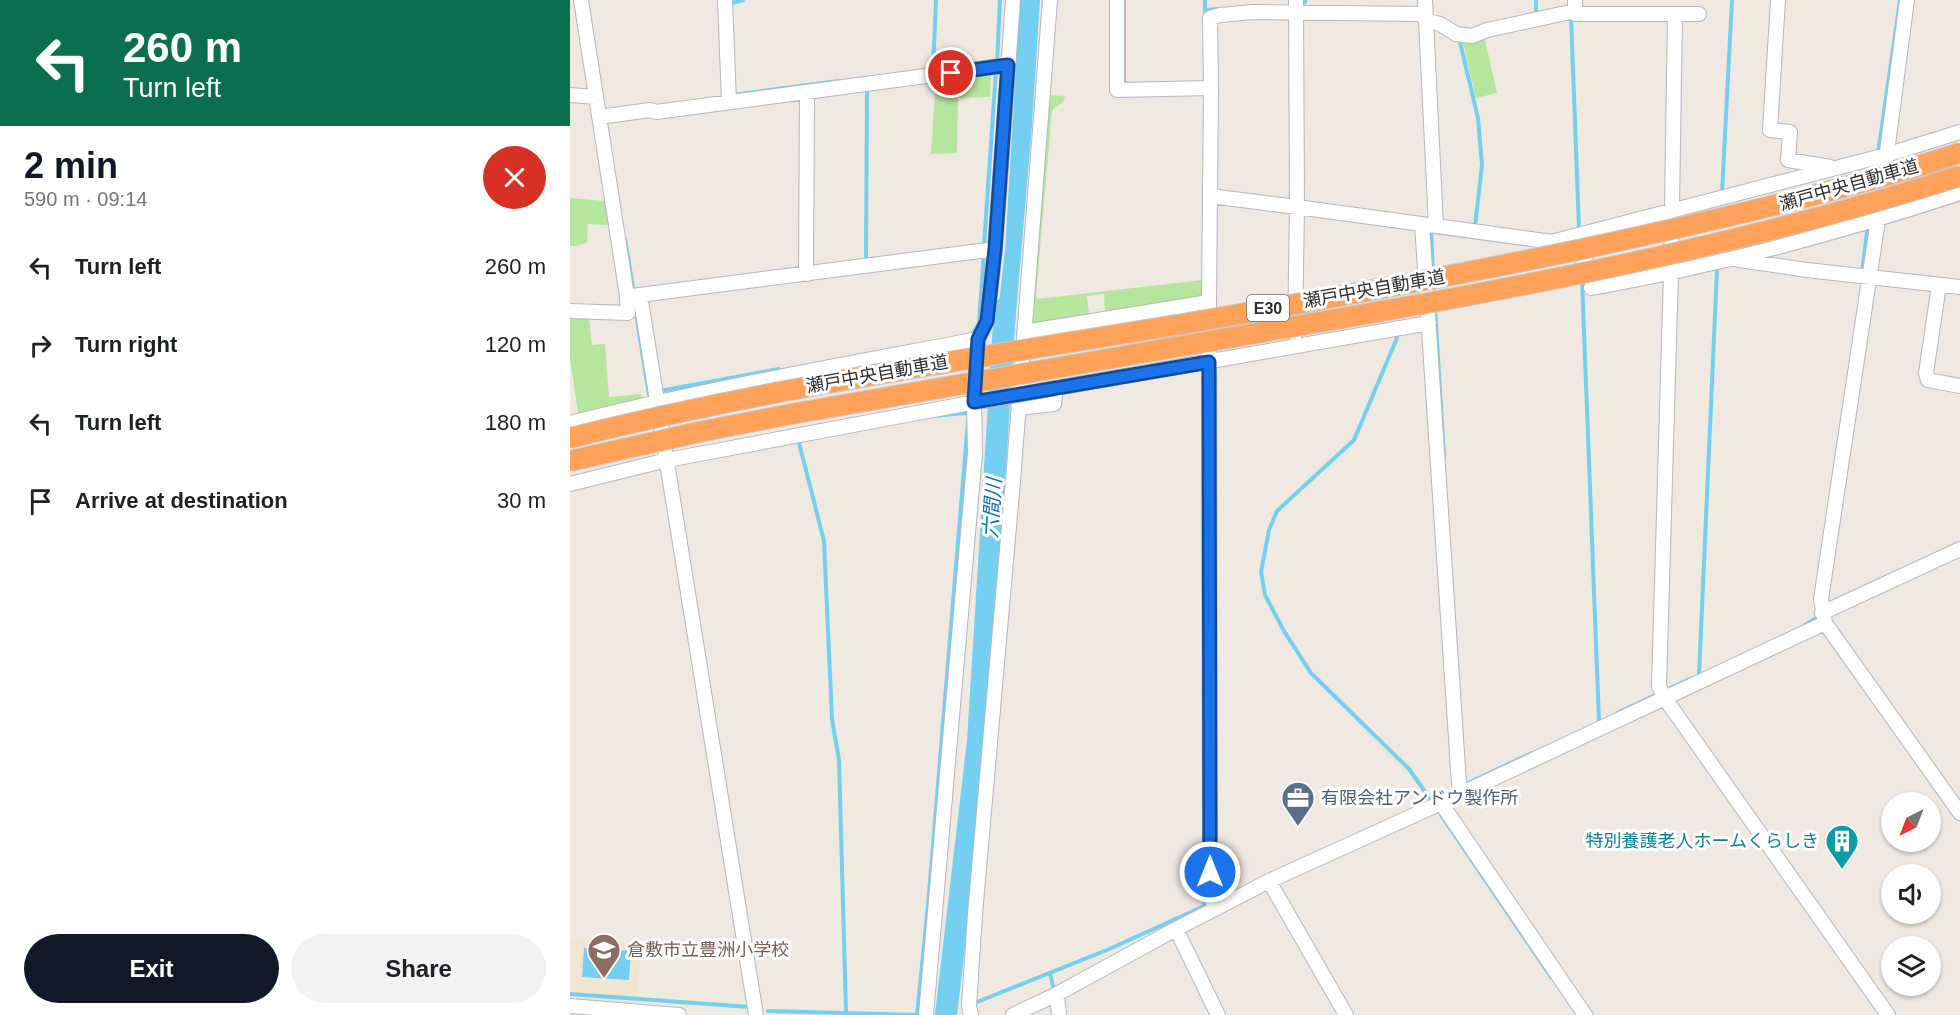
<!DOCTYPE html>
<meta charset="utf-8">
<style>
body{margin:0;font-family:Helvetica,"Noto Sans JP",sans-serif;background:#f2f2f2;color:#202124;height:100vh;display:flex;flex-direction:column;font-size:22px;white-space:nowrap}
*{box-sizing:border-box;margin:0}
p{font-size:20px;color:#757577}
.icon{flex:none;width:33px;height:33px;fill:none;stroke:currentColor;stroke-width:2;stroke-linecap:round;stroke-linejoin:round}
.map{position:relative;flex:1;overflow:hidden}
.side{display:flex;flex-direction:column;background:#fff;width:570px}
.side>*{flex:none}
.guide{background:#0b6e4f;color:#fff;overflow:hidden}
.needle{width:39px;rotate:222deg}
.tools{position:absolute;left:1311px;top:792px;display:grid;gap:12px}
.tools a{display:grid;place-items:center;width:60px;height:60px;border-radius:50%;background:#fff;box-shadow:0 2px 4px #0004;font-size:30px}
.pin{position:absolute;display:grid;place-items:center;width:51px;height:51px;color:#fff;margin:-26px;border:3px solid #fff;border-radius:50%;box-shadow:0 2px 6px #0007}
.me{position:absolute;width:66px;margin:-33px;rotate:0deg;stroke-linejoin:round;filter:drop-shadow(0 0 4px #0008)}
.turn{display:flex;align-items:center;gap:21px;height:126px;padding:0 24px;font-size:27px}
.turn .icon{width:78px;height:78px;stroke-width:2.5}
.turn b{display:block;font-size:42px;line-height:51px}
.round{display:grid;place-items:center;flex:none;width:63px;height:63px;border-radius:32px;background:#f2f2f2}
.headline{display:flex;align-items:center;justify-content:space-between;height:102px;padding:0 24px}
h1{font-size:36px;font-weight:700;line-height:45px;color:#111827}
.primary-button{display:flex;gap:12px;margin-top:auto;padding:12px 24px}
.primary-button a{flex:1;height:69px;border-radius:36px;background:#111827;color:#fff;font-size:24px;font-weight:700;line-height:69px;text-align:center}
.primary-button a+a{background:#f2f2f2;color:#202124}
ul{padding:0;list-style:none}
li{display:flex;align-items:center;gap:18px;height:78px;padding:0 24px}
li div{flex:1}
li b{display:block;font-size:22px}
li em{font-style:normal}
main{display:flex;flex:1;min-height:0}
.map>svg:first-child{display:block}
</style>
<main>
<section class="side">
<div class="guide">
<div class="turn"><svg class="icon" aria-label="left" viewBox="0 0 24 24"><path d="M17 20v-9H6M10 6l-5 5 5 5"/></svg><div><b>260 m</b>Turn left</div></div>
</div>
<div class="headline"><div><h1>2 min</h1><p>590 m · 09:14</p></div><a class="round" style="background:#d93025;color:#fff"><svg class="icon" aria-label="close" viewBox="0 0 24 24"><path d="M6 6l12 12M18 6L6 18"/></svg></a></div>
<ul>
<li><svg class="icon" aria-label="left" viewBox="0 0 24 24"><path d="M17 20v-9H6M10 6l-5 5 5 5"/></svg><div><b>Turn left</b></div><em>260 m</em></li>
<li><svg class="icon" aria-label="right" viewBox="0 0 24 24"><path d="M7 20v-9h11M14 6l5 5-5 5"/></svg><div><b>Turn right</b></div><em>120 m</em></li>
<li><svg class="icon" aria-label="left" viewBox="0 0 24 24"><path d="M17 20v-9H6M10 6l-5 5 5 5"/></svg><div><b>Turn left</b></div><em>180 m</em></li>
<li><svg class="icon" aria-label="arrive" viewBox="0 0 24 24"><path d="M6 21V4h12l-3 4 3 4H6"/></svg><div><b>Arrive at destination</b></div><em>30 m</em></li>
</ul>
<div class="primary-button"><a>Exit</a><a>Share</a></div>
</section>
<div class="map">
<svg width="1390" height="1015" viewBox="0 0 1390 1015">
<rect width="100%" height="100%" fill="#efe9e1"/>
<path fill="#f0e6d1" d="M0,938L70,943L66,1015H0Z"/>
<path fill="#b6e59e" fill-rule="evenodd" d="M914,35L927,93L906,98L892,39Z
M421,72L420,97L388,98L387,153L361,154L366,79Z
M478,95L495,96L493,102L482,110L466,295L467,299L633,280V295L630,299L461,327ZM534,294L535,311L519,314L517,296Z
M0,198L34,201L37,204L39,225L18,224L17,242L7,246H0Z
M0,318L19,319L22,345L35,344L39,397L71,394L72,398L8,413L0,358Z"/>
<path fill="#75cff0" d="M450,0H470L462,125L444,337L425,339L435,250Z
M14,948L61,951L59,980L12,977Z"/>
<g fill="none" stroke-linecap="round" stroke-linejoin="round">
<path stroke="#75cff0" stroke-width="4" d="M554,0V82L560,85
M635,0V18
M162,3L173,0
M729,4L735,2V0
M635,10L649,9
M966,15V0
M1001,17L1009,229
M889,38L908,118L912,165L905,226
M427,63L430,0
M363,68L366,0
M163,95L268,81
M1308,154L1330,0
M1152,193L1162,0
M861,228L863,274
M55,239L64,294
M414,246L426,71
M296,260L297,87
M1292,273L1298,224
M1012,279L1029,722
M64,301L79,395
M865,308L874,457
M402,335L409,323L414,253
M827,338L784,440L707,511L699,530L691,572L695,595L714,631L741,673L839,769L863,803
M90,391L209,369V371
M364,416L394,413L398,414
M228,439L254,541L262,719L269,760L276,1012
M1235,625L1248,617
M1129,675L1147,270
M1047,713L1122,678
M879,792L962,753
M871,815L981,977
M633,862V896L635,906
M480,973L483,986
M0,994L180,1007
M378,997L387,998
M407,1002L537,950L641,903
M198,1011L347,1015
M347,1015L358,906L398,421"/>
<path stroke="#75cff0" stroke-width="22" d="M376,1015L408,741L435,308"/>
<defs>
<path id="minor" d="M155,0L159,102
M547,0V90L641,88L639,302L640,895L645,909
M726,0L727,207L983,242C1009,249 1019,265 1034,286
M855,0L866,226
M1005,0V14H1105L1101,272L1089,686L1094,697L1318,1015
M1208,0L1200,130L1220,132L1218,160L1260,167
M1337,0L1308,220L1251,599L1255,623L1390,813
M1105,14H1129
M855,20L870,24L886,34L902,36L917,30L1005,11
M641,88L640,18L650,15L683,12L855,14
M237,92L236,265L237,274
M0,95L26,97
M29,117L80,110L86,112L438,65
M640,196L727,207L725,334
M852,224L889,784L893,792
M985,241L1316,155L1390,132
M1169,260L1237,270L1390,287
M1369,285L1356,373L1358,380L1390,386
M1021,288C1146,266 1269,233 1390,193
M70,295L186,1015
M62,296L425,249
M0,311L58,313L57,296L11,0
M454,332L639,302
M449,408L484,404L486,388L859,323
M0,423C135,389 272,365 408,339
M0,484L97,460L411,401
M1252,613L1390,549
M871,803L1015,1015
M699,881L776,1015
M606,929L648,1015
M487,994L489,1015
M0,1006L109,1015
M356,1015L405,453L404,402L408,339L417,321L425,249L443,0
M401,1015L399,1006L405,914L443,481L480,0
M443,1015L487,994L606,929L699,881L871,803L1255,623"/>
</defs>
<use href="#minor" stroke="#b4b7c1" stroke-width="16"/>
<use href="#minor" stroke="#fff" stroke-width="14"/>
<defs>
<path id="minor-bridge" d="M413,401L486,388"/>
<path id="highway-bridge" d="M0,438C206,386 415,357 624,322C751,300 877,277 1003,251C1133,223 1263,194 1390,153
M0,461L129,432L227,413C401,382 576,353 750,322C966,285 1181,243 1390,176"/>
</defs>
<use href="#minor-bridge" stroke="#b4b7c1" stroke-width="16" stroke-linecap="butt"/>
<use href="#highway-bridge" stroke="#c9c9c9" stroke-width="22" stroke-linecap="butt"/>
<use href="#minor-bridge" stroke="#fff" stroke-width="14"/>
<use href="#highway-bridge" stroke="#ffa35c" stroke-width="20"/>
</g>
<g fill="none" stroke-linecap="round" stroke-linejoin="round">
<defs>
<path id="route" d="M381,73L438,65L425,249L417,321L408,339L404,402L639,362L640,872"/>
</defs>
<use href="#route" stroke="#114b97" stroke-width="15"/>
<use href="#route" stroke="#1a73e8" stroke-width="10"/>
</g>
<defs>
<symbol id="office-pin" viewBox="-11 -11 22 30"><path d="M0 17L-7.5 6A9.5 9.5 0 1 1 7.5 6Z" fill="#5c6f8a" stroke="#fff"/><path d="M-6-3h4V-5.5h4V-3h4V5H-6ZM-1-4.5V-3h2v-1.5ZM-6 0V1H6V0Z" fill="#fff"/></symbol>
<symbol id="building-pin" viewBox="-11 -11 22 30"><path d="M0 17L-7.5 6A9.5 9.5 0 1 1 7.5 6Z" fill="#0f9aa8" stroke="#fff"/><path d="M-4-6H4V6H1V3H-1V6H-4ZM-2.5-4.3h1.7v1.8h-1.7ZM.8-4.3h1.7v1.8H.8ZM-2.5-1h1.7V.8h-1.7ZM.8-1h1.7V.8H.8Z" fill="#fff"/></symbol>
<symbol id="school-pin" viewBox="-11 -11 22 30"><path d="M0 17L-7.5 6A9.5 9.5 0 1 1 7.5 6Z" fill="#8d6e63" stroke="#fff"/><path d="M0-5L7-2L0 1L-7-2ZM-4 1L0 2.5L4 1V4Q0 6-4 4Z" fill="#fff"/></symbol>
</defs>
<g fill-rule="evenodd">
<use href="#office-pin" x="709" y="779" width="38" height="52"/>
<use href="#building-pin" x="1253" y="822" width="38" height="52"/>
<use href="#school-pin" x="15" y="931" width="38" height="52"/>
</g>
<g text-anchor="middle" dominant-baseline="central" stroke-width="6" stroke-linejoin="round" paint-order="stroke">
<rect fill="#fff" stroke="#6d6d6d" stroke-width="1.5" x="677" y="295" width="42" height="26" rx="4.5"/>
<g font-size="16" font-weight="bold" fill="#2e2e2e">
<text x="698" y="308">E30</text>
</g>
<g font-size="18" fill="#2e2e2e" stroke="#fff">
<text transform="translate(1279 185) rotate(-16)">瀬戸中央自動車道</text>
<text transform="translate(804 289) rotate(-10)">瀬戸中央自動車道</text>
<text transform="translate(307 374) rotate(-10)">瀬戸中央自動車道</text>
</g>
<g font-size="18" fill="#4e5e75" stroke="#fff" text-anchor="start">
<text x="751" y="798">有限会社アンドウ製作所</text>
</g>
<g font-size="18" fill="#0d838f" stroke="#fff" text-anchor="end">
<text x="1249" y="841">特別養護老人ホームくらしき</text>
</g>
<g font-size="18" fill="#785e54" stroke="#fff" text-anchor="start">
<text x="57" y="950">倉敷市立豊洲小学校</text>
</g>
<g font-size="20" font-style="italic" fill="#0d6fa3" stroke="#fff">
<text transform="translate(422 508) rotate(-86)">六間川</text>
</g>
</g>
</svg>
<div class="tools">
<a><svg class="needle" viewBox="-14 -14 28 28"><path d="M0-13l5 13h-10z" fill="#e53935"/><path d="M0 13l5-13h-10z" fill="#757577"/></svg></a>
<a><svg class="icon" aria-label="sound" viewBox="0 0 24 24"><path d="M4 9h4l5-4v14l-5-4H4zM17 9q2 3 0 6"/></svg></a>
<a><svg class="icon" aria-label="layers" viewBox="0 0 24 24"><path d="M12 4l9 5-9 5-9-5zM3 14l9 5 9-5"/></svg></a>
</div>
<div class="pin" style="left:381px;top:73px;background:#d93025"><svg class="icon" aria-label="arrive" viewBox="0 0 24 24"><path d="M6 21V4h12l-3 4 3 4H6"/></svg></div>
<svg class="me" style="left:640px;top:872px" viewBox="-20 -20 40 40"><circle r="17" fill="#1a73e8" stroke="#fff" stroke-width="3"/><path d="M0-11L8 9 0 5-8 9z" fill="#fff"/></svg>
</div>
</main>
